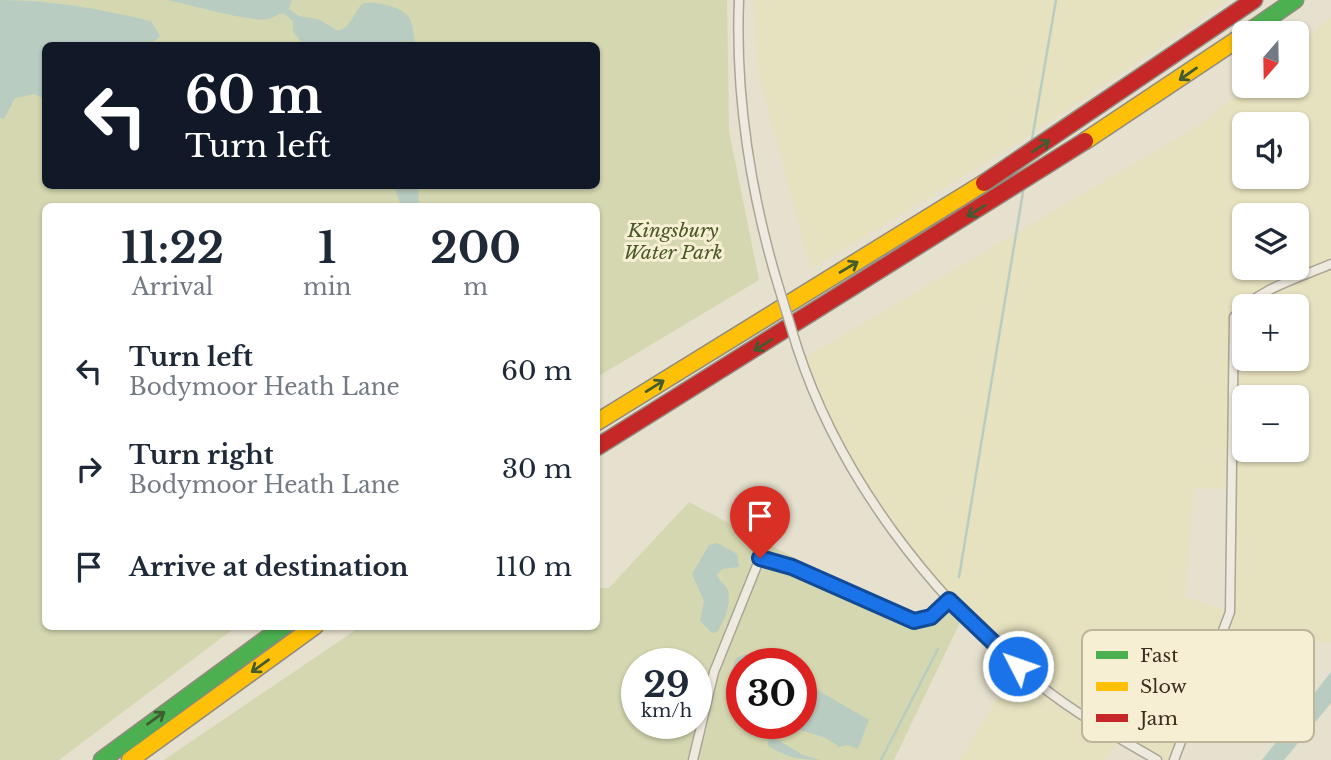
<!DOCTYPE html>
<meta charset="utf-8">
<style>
body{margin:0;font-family:"Libre Baskerville",serif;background:#f6f6f7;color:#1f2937;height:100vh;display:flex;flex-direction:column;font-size:26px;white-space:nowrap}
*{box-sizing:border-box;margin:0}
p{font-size:23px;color:#747a83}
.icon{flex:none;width:38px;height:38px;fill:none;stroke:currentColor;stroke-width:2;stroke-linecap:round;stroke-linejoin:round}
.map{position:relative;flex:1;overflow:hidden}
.details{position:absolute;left:42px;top:203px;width:558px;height:427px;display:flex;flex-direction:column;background:#fff;border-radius:10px;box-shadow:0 2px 5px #0004}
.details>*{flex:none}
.hud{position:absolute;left:42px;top:42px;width:558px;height:147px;border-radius:10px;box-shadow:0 2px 5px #0004;background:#111827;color:#fff;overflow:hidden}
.needle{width:46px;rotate:200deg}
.tools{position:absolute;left:1232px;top:21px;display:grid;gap:14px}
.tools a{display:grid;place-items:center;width:77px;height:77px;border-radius:10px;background:#fff;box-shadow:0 2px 5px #0004;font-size:35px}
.speed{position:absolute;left:621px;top:648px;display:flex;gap:14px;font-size:35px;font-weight:700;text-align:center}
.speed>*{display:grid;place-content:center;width:91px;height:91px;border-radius:50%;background:#fff;box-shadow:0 2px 5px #0004;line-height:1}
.speed small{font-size:18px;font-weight:400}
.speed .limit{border:10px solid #d22;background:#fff;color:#111}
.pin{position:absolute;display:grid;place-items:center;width:60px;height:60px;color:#fff;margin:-72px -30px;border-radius:50% 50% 50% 0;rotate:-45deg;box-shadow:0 0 7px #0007}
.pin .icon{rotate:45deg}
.me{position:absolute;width:77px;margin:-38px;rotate:311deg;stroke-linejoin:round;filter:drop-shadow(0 0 5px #0008)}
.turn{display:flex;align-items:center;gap:24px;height:147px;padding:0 28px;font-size:32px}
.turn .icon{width:91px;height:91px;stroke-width:2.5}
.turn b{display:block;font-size:49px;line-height:60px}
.eta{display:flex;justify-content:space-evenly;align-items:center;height:119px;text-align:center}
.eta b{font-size:42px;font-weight:700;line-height:49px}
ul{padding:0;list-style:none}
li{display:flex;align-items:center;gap:21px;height:98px;padding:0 28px}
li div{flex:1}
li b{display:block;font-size:26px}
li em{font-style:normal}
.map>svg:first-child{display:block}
</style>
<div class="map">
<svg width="1331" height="760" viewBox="0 0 1331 760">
<rect width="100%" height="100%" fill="#e6e0ce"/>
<path fill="#e6e1be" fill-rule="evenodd" d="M754,0H1228L1022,140L811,269L758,72Z
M1331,18V643L1286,642V637L1264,638L1259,643H1251L1250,631L1226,630L1174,760H1157L1119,738L1105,760H960L1017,666L963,616L867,493L801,360L1201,124L1248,86H1297V45ZM1244,124H1297V177H1244ZM1244,215H1297V268H1244ZM1244,306H1297V359H1244ZM1244,397H1297V450H1292V462L1232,460L1233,427L1244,428ZM1194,488L1230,489V612L1185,597Z"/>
<path fill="#d4d7b0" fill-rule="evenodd" d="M0,0H727L729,131L759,280L597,377V206H46V626L236,627L59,760H0ZM46,46H597V186H46Z
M689,502L914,621H924L949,600L963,616L894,760H164L360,627L597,626V588H609ZM637,663H696V723H637ZM742,663H802V723H742Z"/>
<path fill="#b9ccc1" d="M0,0C52,0 100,9 151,21L160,36L150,45L46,46L45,99L34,94L15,98L4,119L0,118Z
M168,0H292L289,9L299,16L318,19L338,31C352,26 353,14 362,4C373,0 404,7 410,19C413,27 414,37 415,45H304L293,32V21L283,13C277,14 274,18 268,19C253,23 188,4 168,0Z
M394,186H418L419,206H401Z
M717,543L737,554L739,567L722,569L717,575C719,581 724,583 727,588C733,601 724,622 717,632L712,633L700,621L704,601L692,574L709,545Z
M746,654L769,663H742V703L725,691L736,658Z
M1331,672V703L1284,760H1262Z
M802,681L869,720L858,749L847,745L839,747C822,732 800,733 780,723H802Z
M769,735L803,755L820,760C799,760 786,757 768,746Z"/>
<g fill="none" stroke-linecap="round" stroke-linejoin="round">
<path stroke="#b9ccc1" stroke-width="2.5" d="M1031,145L1056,0
M959,577L1024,186
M881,760L938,649"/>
<defs>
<path id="street" d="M739,0C735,95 751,197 779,288
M797,347C839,477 931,596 1036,682C1073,712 1115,736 1157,760
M693,760L714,672L760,558L792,567L914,621L931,617L949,600
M1174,760L1230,612L1234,317C1257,289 1299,278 1331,264"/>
<path id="fast" d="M1247,33L1295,0
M102,760L284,626"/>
<path id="slow" d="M1085,141L1244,35
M597,422L984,183
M130,760L315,626"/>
<path id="jam" d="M984,183L1254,0
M597,447L1085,141"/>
</defs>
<use href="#street" stroke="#aba597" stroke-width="11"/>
<use href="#fast" stroke="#918a7e" stroke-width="19"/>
<use href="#slow" stroke="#918a7e" stroke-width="19"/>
<use href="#jam" stroke="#918a7e" stroke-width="19"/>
<use href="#street" stroke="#eeeae0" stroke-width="8"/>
<use href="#fast" stroke="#4caf50" stroke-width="16"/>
<use href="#slow" stroke="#ffc107" stroke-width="16"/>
<use href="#jam" stroke="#c62828" stroke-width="16"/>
<defs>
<path id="street-bridge" d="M779,288L797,347"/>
</defs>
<use href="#street-bridge" stroke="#aba597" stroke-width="11" stroke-linecap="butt"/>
<use href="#street-bridge" stroke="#eeeae0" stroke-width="8"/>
</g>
<defs><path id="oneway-shaft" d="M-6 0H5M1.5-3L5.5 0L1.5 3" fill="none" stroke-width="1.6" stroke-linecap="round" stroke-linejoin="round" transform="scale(1.75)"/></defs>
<g stroke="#425b30">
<use href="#oneway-shaft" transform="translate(1188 74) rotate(145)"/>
<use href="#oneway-shaft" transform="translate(1041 146) rotate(-34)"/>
<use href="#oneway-shaft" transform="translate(976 211) rotate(148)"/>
<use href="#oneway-shaft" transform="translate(849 267) rotate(-31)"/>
<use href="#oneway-shaft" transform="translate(763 345) rotate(148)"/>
<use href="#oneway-shaft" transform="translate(655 386) rotate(-32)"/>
<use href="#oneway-shaft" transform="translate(260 666) rotate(144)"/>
<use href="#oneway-shaft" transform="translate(156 718) rotate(-36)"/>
</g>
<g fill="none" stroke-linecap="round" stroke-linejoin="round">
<defs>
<path id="route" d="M760,558L792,567L914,621L931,617L949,600L1018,666"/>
</defs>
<use href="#route" stroke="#114b97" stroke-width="18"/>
<use href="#route" stroke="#1a73e8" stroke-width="12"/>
</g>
<g text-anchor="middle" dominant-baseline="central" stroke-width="6" stroke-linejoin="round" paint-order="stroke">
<g font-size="19" font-style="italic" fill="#495924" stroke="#f7efd4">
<text x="673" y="230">Kingsbury<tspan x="673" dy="22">Water Park</tspan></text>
</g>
</g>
<rect x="1082" y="630" width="232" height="112" rx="10" fill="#f7efd4" stroke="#bfb59d" stroke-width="2"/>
<rect x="1096" y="651" width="32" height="8" fill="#4caf50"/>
<rect x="1096" y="682" width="32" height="9" fill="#ffc107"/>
<rect x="1096" y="714" width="32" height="8" fill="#c62828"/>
<g font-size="19" fill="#3c2e1e">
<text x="1140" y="662">Fast</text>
<text x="1140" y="693">Slow</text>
<text x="1140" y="725">Jam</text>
</g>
</svg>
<div class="tools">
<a><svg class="needle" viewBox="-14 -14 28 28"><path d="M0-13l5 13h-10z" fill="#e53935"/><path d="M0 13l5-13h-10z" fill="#747a83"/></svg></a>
<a><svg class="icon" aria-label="sound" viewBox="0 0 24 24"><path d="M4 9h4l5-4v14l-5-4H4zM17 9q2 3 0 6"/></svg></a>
<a><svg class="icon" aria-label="layers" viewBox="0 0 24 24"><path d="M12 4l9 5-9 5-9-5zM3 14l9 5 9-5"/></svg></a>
<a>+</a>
<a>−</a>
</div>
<div class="speed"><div>29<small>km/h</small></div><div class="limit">30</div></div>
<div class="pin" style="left:760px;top:558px;background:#d93025"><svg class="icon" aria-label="arrive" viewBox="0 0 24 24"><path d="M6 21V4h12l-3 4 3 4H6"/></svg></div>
<svg class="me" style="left:1018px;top:666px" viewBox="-20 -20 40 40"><circle r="17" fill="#1a73e8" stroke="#fff" stroke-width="3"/><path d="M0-11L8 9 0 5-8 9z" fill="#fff"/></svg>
<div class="hud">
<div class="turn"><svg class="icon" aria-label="left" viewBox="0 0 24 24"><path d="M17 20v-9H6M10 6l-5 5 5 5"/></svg><div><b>60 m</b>Turn left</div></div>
</div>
<section class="details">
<div class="eta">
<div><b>11:22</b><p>Arrival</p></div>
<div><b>1</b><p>min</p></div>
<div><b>200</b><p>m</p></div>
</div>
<ul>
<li><svg class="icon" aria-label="left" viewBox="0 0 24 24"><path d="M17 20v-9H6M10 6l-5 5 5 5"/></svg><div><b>Turn left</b><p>Bodymoor Heath Lane</p></div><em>60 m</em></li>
<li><svg class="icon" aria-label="right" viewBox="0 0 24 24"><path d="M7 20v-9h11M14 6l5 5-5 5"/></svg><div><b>Turn right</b><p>Bodymoor Heath Lane</p></div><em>30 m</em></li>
<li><svg class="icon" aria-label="arrive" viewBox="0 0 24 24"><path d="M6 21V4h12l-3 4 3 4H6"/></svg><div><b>Arrive at destination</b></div><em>110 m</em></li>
</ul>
</section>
</div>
